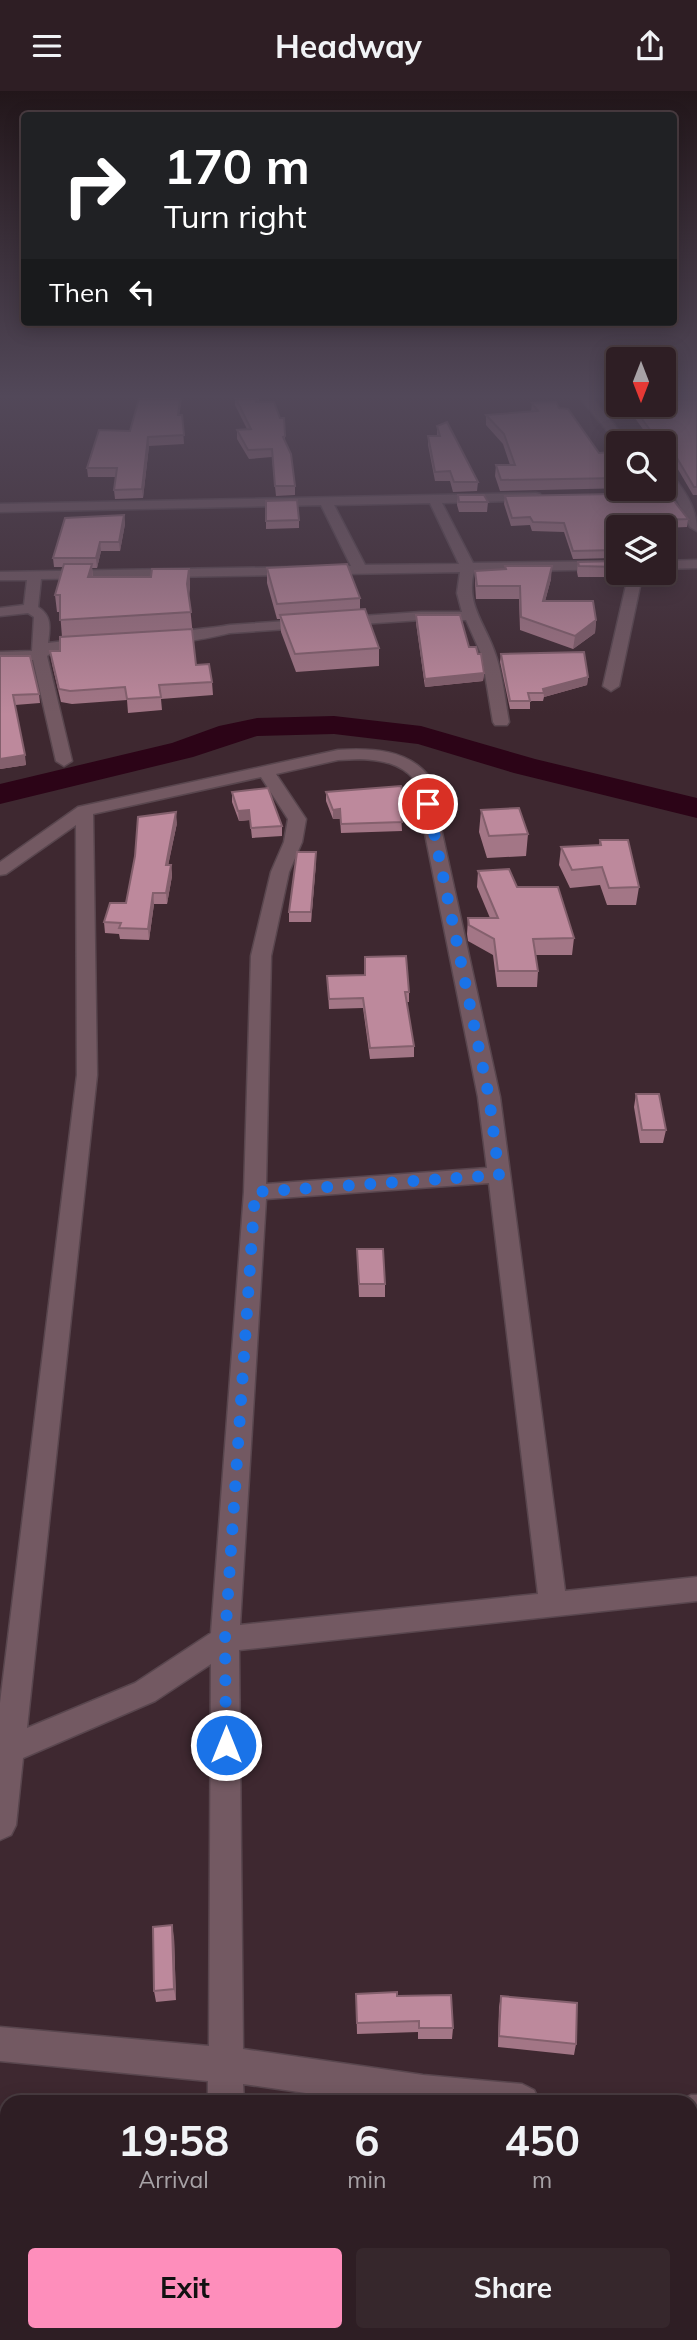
<!DOCTYPE html>
<style>
body{margin:0;font-family:Mulish,sans-serif;background:#36272c;color:#f1f3f6;height:100vh;display:flex;flex-direction:column;font-size:26px;white-space:nowrap}
*{box-sizing:border-box;margin:0}
p{font-size:23px;color:#a7a2a6}
.icon{flex:none;width:38px;height:38px;fill:none;stroke:currentColor;stroke-width:2;stroke-linecap:round;stroke-linejoin:round}
.map{position:relative;flex:1;overflow:hidden}
.drawer{position:absolute;left:0px;top:2004px;width:698px;height:247px;display:flex;flex-direction:column;background:#2e1e24;border-radius:21px 21px 0 0;box-shadow:0 4px 18px #0003,0 0 0 2px #493c41}
.drawer>*{flex:none}
.hud{position:absolute;left:21px;top:21px;width:656px;height:214px;border-radius:7px;box-shadow:0 4px 18px #0003,0 0 0 2px #493c41;background:#202124;color:#fff;overflow:hidden}
.needle{width:46px;rotate:180deg}
.fabs{position:absolute;left:606px;top:256px;display:grid;gap:14px}
.fabs a{display:grid;place-items:center;width:70px;height:70px;border-radius:7px;background:#2e1e24;box-shadow:0 4px 18px #0003,0 0 0 2px #493c41;font-size:35px}
.pin{position:absolute;display:grid;place-items:center;width:60px;height:60px;color:#fff;margin:-30px;border:4px solid #fff;border-radius:50%;box-shadow:0 2px 7px #0007}
.me{position:absolute;width:77px;margin:-38px;rotate:0deg;stroke-linejoin:round;filter:drop-shadow(0 0 5px #0008)}
.turn{display:flex;align-items:center;gap:24px;height:147px;padding:0 28px;font-size:32px}
.turn .icon{width:91px;height:91px;stroke-width:2.5}
.turn b{display:block;font-size:49px;line-height:60px}
.then{display:flex;align-items:center;height:66px;padding:0 28px;background:#0003;gap:14px;font-size:26px}
.eta{display:flex;justify-content:space-evenly;align-items:center;height:119px;text-align:center}
.eta b{font-size:42px;font-weight:700;line-height:49px}
.button{display:flex;gap:14px;margin-top:auto;padding:14px 28px}
.button a{flex:1;height:80px;border-radius:7px;background:#fe8ebb;color:#111;font-size:28px;font-weight:700;line-height:80px;text-align:center}
.button a+a{background:#36272c;color:#f1f3f6}
header{display:flex;justify-content:space-between;align-items:center;height:91px;padding:0 28px;background:#2e1e24;font-size:32px;font-weight:700}
.map>svg:first-child{display:block}
</style>
<header><svg class="icon" aria-label="menu" viewBox="0 0 24 24"><path d="M4 6h16M4 12h16M4 18h16"/></svg>Headway<svg class="icon" aria-label="share" viewBox="0 0 24 24"><path d="M12 15V3M7 8l5-5 5 5M5 13v7h14v-7"/></svg></header>
<div class="map">
<svg width="697" height="2249" viewBox="0 0 697 2249">
<rect width="100%" height="100%" fill="#3e2830"/>
<g fill="none" stroke-linecap="round" stroke-linejoin="round">
<path fill="#2c0417" fill-rule="evenodd" d="M334,625L421,635L535,668L697,707V727L514,682L418,653L334,643L257,645L193,666L0,713V693L172,652L219,635L257,627Z"/>
<defs>
<path id="minor" d="M581,308H593L629,352L618,353Z
M663,376L667,377C682,397 697,414 697,440L690,436L676,407L640,408L634,404L640,400L671,399L663,389Z
M536,402L540,403V409L442,412L473,472L618,470V478L474,481C465,514 487,535 496,565C503,586 505,609 509,631L507,634H495L493,631L482,565L466,529H421L230,542C213,546 168,557 156,546C162,541 216,537 230,534L421,521H462L457,502L460,481L41,488L38,516C52,525 50,536 48,552L91,547L98,551C85,562 64,552 47,565L72,670L64,675L56,670L33,569H0V561L32,560L34,526L28,522L0,525V517L24,514L27,489H0V481L351,475L321,414L0,421V413ZM430,412L459,473L365,474L334,414Z
M697,469V477L663,478V470Z
M629,481H643L619,595L611,600L603,595Z
M338,659C371,657 409,658 430,687L500,1006L565,1500L697,1486V1510L239,1559L243,1958L423,1984L522,1993L534,1999L540,2011H368L243,1993L244,2011H208V1990L0,1970V1936L209,1955L211,1573L155,1610L23,1667L16,1734L11,1744L0,1749V1612L77,984L76,734L6,783L0,784V771L78,716ZM360,668C381,669 400,672 414,688L478,1006L487,1077L266,1093L271,865L289,781L302,751L306,728L276,683L338,669ZM261,686L288,728L284,751L271,781L251,865L244,1101L211,1542L135,1592L27,1637L97,984L93,723ZM489,1092L538,1503L240,1534L266,1108Z
M691,2004H697V2040H691V2011H678Z
M197,2244H235V2249H197Z
M623,2244H664L666,2249H625Z"/>
</defs>
<use href="#minor" stroke="#59464e" stroke-width="3"/>
<path stroke="#917e85" stroke-width="6" stroke-dasharray="8 5" stroke-linecap="butt" d="M595,2244V2249"/>
<use href="#minor" fill="#735962" fill-rule="evenodd"/>
</g>
<path fill="#a37686" d="M235,308H259V311L285,345V351L295,395V404L276,405L272,366L249,368L237,348V339L247,338L235,314Z
M697,310V404H693L669,363L665,364L663,359V352L652,351L625,313H663Z
M532,312L559,317L599,362L618,370V397H629L500,400L495,385L496,374H510L503,353L486,334V324L531,320Z
M180,324H182L184,353L149,355L143,407L115,408L114,399L116,386H88L87,377L130,340Z
M437,335L478,391L477,400L453,401L450,390H435L428,354V345H437Z
M458,404L488,411L487,421H459L457,414Z
M505,405L688,428L687,436L663,437V436H618V461L616,462L615,467L573,468L564,441L532,440L530,434L511,435L504,413Z
M266,410L299,429V437L266,438Z
M124,424L125,433L120,460H101L97,477H92L93,486H151L189,478L190,495L189,506L196,574L212,591L213,604L161,608L162,619L128,622L127,609L72,613L61,611L52,573L50,560H60L62,546L60,521H57L55,504L63,476H54L53,467Z
M618,470V486H578L577,481L578,471Z
M505,475L551,488L545,510L596,529L595,542L573,558L520,539L519,508H476L475,492V480L505,478Z
M267,477L360,507V519L379,557V575L296,581L281,541L280,528H277L267,492Z
M416,524L469,556L484,582L483,590L425,596L416,532Z
M501,563L588,586L587,594L544,606L543,610H530V618H510L500,571Z
M0,565L39,603L40,612L15,614L26,674L0,678Z
M232,701L282,735V745L252,747L250,729L239,730L232,711Z
M326,701L409,714V724H401L402,740L341,742L340,728H333L326,710Z
M481,719L528,743L526,765L487,767L479,741Z
M177,732L168,774H171L172,785L167,813H154L149,849L120,848L119,843L105,842L104,831L126,812Z
M600,749L639,796L636,814H607L600,794L570,797L559,774L561,756L599,754Z
M316,771L311,831H289V821Z
M478,780L517,796L574,847L572,864H536L538,880L537,896H497L493,864L468,850L467,843L468,827H490L477,796Z
M327,885L409,901V911H407L414,955V966L370,968L363,917L329,918Z
M636,1003L666,1039L663,1052H640L634,1016Z
M357,1158L385,1193V1206H359Z
M174,1846L176,1909L156,1911L154,1900Z
M356,1903L397,1905L453,1937L452,1948H418V1941L357,1943Z
M501,1905L576,1953L574,1964L498,1956L499,1916Z"/>
<path fill="#84606d" d="M180,308H182L178,333V324Z
M148,346L149,355L143,407L142,398Z
M124,424L125,433L120,460L119,451Z
M100,451L101,460L97,477L96,467Z
M92,473L93,490L88,486Z
M552,475L551,488L542,522L543,510Z
M189,478L190,495L188,510L187,493Z
M596,529L595,542L573,558L575,545Z
M484,582L483,590L425,596V588Z
M588,586L587,594L544,606L543,598Z
M25,664L26,674L0,678V668Z
M340,718V728H333V719Z
M249,719L250,729L239,730L238,720Z
M176,721L177,732L166,785V774Z
M316,761V771L311,831V821Z
M171,774L172,785L167,813L166,802Z
M153,802L154,813L149,849L148,838Z
M172,1834L174,1846L176,1909L174,1898Z"/>
<path fill="#bd899c" stroke="#84606d" stroke-width="2" d="M139,308H180L178,324H182L184,344L148,346L142,398L114,399L117,377H87L99,339L130,340Z
M236,308H257L256,311H274L280,327H284L285,345L283,346L291,363L295,395H275L272,358L248,359L237,339L251,338Z
M663,308H694L697,310V396H694L670,355H666L663,347L653,343L631,313H663Z
M556,311L559,317L568,318L599,362L611,361L618,370V387L501,389L496,374H515L504,343L486,324L538,320L532,312Z
M447,331L478,391H454L450,380L435,381L428,345H440L437,335Z
M668,402L688,428L629,430L631,436H618V453H615L616,459L573,460L564,432L533,431L530,426L512,427L505,405Z
M458,404H484L488,411H459Z
M297,409L299,429L266,430V410Z
M124,424L119,451H100L96,467H53L65,427Z
M618,470V476L579,475L578,471Z
M64,473H92L88,486H151L152,478H189L187,493L191,521L60,529V504H55Z
M347,473L360,507L277,513L267,477Z
M505,475H552L543,510H593L596,529L575,545L521,526L520,495H477L475,480L506,478Z
M365,518L379,557L295,563L280,524Z
M416,524H460L469,556H476L478,563H481L484,582L425,588Z
M192,538L196,574L209,573L212,591L159,594L161,606L127,608L125,596L70,600L59,598L50,560H60V546Z
M584,561L588,586L543,598L544,602H528L530,610H510L501,563Z
M0,565H30L39,603L13,604L25,664L0,668Z
M401,695L409,714H400L402,731L341,733L340,718L333,719L326,701Z
M268,697L282,735L251,737L249,719L238,720L232,701Z
M519,717L528,743L489,745L481,719Z
M176,721L166,774H171L166,802H153L148,838L119,837L121,832L104,831L110,812H126L135,765L138,726Z
M600,749H628L639,796L609,797L602,776L572,779L561,756L601,754Z
M297,761H316L311,821H289Z
M509,778L517,796H558L574,847L533,848L538,880H498L494,848L469,834L468,827H498L478,780Z
M406,865L409,901H405L414,955L370,957L363,907L329,908L327,885L365,884V866Z
M636,1003H659L666,1039H642Z
M357,1158H383L385,1193H359Z
M172,1834L174,1898L154,1900L153,1836Z
M397,1901V1905L451,1904L453,1937H419V1930L357,1932L356,1903Z
M501,1905L577,1912L576,1953L499,1945Z
M113,2003L183,2008V2011H112Z
M562,2244L578,2249H561Z"/>
<linearGradient id="sky" x2="0" y2="1"><stop stop-color="#22161a"/><stop offset="0.49" stop-color="#524859"/><stop offset="1" stop-color="#524859" stop-opacity="0"/></linearGradient>
<rect width="697" height="623" fill="url(#sky)"/>
<g fill="none" stroke-linecap="round" stroke-linejoin="round">
<path stroke="#1a73e8" stroke-width="12" stroke-dasharray="0 21.6" d="M226,1654L225,1548L255,1101L499,1084L489,1006L428,713"/>
</g>
</svg>
<div class="fabs">
<a><svg class="needle" viewBox="-14 -14 28 28"><path d="M0-13l5 13h-10z" fill="#e53935"/><path d="M0 13l5-13h-10z" fill="#a7a2a6"/></svg></a>
<a><svg class="icon" aria-label="search" viewBox="0 0 24 24"><circle cx="10" cy="10" r="6"/><path d="M15 15l6 6"/></svg></a>
<a><svg class="icon" aria-label="layers" viewBox="0 0 24 24"><path d="M12 4l9 5-9 5-9-5zM3 14l9 5 9-5"/></svg></a>
</div>
<div class="pin" style="left:428px;top:713px;background:#d93025"><svg class="icon" aria-label="arrive" viewBox="0 0 24 24"><path d="M6 21V4h12l-3 4 3 4H6"/></svg></div>
<svg class="me" style="left:226px;top:1654px" viewBox="-20 -20 40 40"><circle r="17" fill="#1a73e8" stroke="#fff" stroke-width="3"/><path d="M0-11L8 9 0 5-8 9z" fill="#fff"/></svg>
<div class="hud">
<div class="turn"><svg class="icon" aria-label="right" viewBox="0 0 24 24"><path d="M7 20v-9h11M14 6l5 5-5 5"/></svg><div><b>170 m</b>Turn right</div></div>
<div class="then">Then<svg class="icon" aria-label="left" viewBox="0 0 24 24"><path d="M17 20v-9H6M10 6l-5 5 5 5"/></svg></div>
</div>
<section class="drawer">
<div class="eta">
<div><b>19:58</b><p>Arrival</p></div>
<div><b>6</b><p>min</p></div>
<div><b>450</b><p>m</p></div>
</div>
<div class="button"><a>Exit</a><a>Share</a></div>
</section>
</div>
